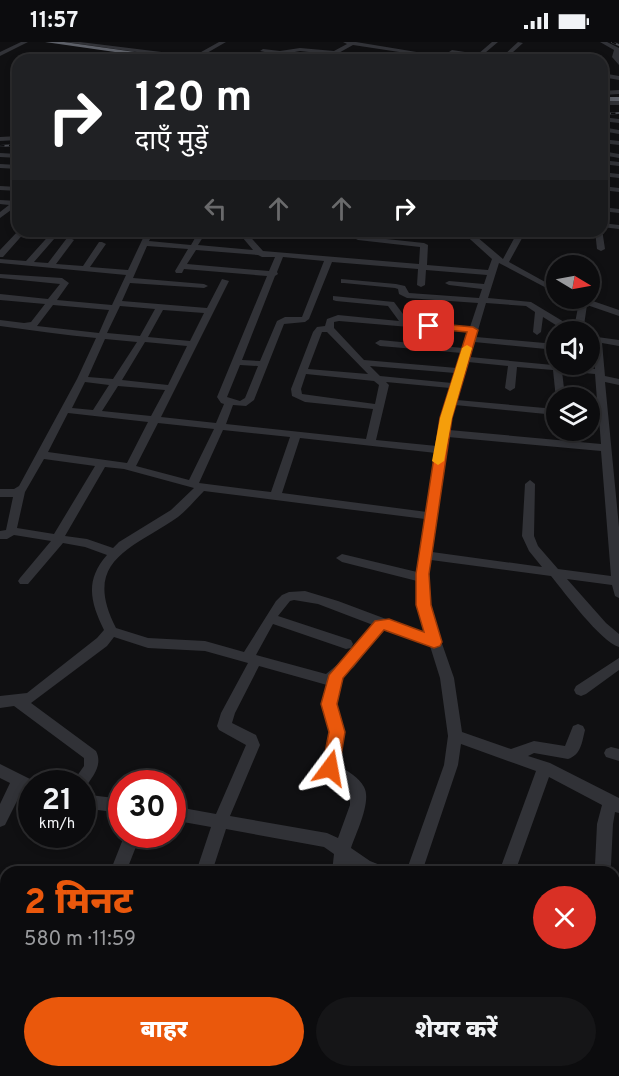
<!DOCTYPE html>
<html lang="hi">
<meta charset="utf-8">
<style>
body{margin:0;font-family:Overpass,"Noto Sans Devanagari",sans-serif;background:#151517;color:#f1f3f6;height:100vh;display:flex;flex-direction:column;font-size:22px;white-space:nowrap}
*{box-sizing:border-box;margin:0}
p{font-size:20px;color:#9a9b9e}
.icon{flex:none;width:33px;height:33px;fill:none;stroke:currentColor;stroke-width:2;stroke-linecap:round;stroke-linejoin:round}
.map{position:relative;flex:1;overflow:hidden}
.side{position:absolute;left:0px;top:824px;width:620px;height:212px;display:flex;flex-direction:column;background:#0c0c0e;border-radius:18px 18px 0 0;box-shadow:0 3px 9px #0003,0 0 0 2px #2c2c2e}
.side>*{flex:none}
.guide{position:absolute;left:12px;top:12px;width:596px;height:183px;border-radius:18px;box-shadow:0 3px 9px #0003,0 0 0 2px #2c2c2e;background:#202124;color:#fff;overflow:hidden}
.needle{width:39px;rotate:100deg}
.controls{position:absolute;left:546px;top:213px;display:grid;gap:12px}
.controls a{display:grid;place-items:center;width:54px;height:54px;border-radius:50%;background:#0c0c0e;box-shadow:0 3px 9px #0003,0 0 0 2px #2c2c2e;font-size:30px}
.speed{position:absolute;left:18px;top:728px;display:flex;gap:12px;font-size:30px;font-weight:700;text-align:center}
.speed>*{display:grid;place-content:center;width:78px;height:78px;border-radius:50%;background:#0c0c0e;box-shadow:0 3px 9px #0003,0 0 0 2px #2c2c2e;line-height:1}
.speed small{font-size:15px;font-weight:400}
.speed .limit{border:9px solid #d22;background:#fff;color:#111}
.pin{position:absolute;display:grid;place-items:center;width:51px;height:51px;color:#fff;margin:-26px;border-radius:12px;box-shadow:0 3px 9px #0006}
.me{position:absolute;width:66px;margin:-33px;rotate:13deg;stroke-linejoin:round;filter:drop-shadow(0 0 4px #0008)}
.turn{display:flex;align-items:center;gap:21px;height:126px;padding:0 24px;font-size:27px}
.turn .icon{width:78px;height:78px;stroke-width:2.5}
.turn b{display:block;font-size:42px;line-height:51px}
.lanes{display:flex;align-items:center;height:57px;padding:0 24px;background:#0003;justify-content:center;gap:30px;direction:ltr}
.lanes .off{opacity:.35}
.round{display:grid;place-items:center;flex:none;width:63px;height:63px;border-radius:32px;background:#151517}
.overview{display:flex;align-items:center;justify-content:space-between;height:102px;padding:0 24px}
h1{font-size:36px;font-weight:800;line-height:45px;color:#ea580c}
.cta{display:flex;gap:12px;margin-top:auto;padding:12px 24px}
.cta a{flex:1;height:69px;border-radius:36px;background:#ea580c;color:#fff;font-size:24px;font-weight:800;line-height:69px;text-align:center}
.cta a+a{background:#151517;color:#f1f3f6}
.status{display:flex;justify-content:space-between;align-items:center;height:42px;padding:0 30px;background:#0c0c0e;direction:ltr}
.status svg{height:16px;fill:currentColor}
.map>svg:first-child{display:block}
</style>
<div class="status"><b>11:57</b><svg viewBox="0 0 49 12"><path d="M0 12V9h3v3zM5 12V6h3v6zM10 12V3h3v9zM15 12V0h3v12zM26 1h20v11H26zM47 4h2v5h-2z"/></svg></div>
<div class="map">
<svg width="619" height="1034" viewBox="0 0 619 1034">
<rect width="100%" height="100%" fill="#101012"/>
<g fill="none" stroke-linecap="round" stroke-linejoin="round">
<path fill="#313237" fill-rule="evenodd" d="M21,0H28L0,14V10Z
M65,0H80L194,14L219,0H226L200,15L215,18H194Z
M343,0H356L465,18H452L353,3L335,13L300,9L279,13L260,9L263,7L280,9L300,6L334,9L347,2Z
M492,0H498L479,16L449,10L452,8L478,12Z
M518,0L523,1L512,11L550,18L509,14L503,16V14Z
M600,0H607L619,6V23L612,15L614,8Z
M369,10L373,13L421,18L372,16L366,12Z
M602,31L619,34V38L602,35Z
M619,48V52L602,53V49Z
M602,59H619V63H602Z
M602,75L619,77V81L602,79Z
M602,85L619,88V92L602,89Z
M18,94V98L0,99V95Z
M602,97L619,99V103L602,101Z
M602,109L619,112V116L602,113Z
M0,111L18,112V116L0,115Z
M602,118L619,120V124L602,122Z
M0,122L18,123V127L0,126Z
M602,130L619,132V136L602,134Z
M0,144L18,145V149L0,148Z
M602,144L619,146V150L602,148Z
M0,158L18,159V163L0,176V170L9,163L0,162Z
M602,165L619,167V171L602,169Z
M602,181L619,183V187L602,185Z
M602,187L605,207L601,209L597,207L595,189H602Z
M18,189H26L3,215H0V208Z
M53,189H61L34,220L48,221L67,196H70L74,198L56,222L83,224L99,200H102L106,202L90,225L128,228L143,196L93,191L89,189L145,191L146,189H154L149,199L191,203L199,189H207L198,203L253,208L237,189H245L263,209L419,222L420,205L358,198L354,196L358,194L424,201L428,203L427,223L488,228L492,217L461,189H470L503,217L518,189H526L509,220L556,246V251L499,221L488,256L531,260L574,286L579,260L570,256H584L619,268V274L587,263L583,290H567L543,275L541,290L537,293L533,290L535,270L526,264L486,261L476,295L556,302V308L474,300L470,315L595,327L592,299L590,298V294L619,298V304L602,301L605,334L619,337V343L605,340L619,485V556L615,554L612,543L567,537L606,581L619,592V605C600,599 565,551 551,534L431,518L429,532L431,570L454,636L462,690L511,707L534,699L565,704L573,684L578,682L583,684L585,688C582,700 581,713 568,717L534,711L528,714L550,721L619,756V771L615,770L613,782L611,823L609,828L600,830L595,823L597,782L602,763L549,735L515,830H499L536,729L461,702L458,723L422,830H406L444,723L448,694L440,636L430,604L388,588H383L354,625L343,634L336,662L344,690L338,723C347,729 359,735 364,745C372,759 356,791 351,806L370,819L385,825L387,830H358L349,824L348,830H332L334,812L324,805L226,787L212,830H196L211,785L172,778V764L216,772L246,703L219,688L217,684L221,671L248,621L205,609L148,606L114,595L107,604L31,661L96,709C103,723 93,734 85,746L82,747V741H72L84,724V716L14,664L0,666V654L27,651L97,596L104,588C91,561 84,539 107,513L85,505L63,501L28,542H20L18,539L20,536L51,499L14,493L7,497H0V489L6,488L13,455H0V447H14L19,444L77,337L96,296C64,293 32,288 0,284V278L24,281L31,280L45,262L0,258V252L48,257L60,242L0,236V232L62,236L69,241L57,258L112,263L126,233L0,221V217L26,219ZM147,204L188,207L175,229L176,231H182L184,227L267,234L217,355L221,361L224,362L216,381L161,375L229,239L222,237L207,266L122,259L130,241L204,246L208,244L204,242L133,236ZM196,208L258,213L262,215H275L269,229L187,222ZM283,215L324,219L302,275H285L277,279L260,319L242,318L275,234L278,232L277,230ZM332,220L418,227L417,243L421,245L425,243L426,228L487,233L484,242L449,239L445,241L449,243L482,247L479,256L409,251L405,244L396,242L341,237V241H344L395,246L398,247L399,252L407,256L478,261L470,285L409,280L394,260L333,254V258L336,259L388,264L399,279L338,273L327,277L325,284L317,285L313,290L291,347L292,354L305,360L373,367L366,397L226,382L233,363L246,364L254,358L284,282L305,280L309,277ZM53,263L109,268L99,291L37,284ZM120,264L155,267L140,294L107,291ZM163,268L204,271L190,299L148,295ZM339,279L468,290L464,297L463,306L380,298L375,301L380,304L462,311L457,326L364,318L334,286V280ZM322,290H327L368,332L308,327ZM105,297L137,300L113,337L88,335ZM145,300L187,304L168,343L122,338ZM468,320L508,324L505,346L510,349L515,346L517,325L553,328L556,357L565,355L562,329L595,332L598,371L590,370V376L599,377L601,402L449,388L455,363L556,373V367L457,358ZM240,323L258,324L245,356L240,359L227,355ZM370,324L455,331L452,341L380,334ZM306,332L374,339L379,343L375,362L302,352L301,347ZM85,340L109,343L93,368L72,366ZM386,340L450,346L441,376L437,404L376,398L389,343ZM118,344L165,348L151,374L102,369ZM68,371L148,380L127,421L48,410ZM158,381L214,387L189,438L136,424ZM223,388L290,395L271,450L199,441ZM448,395L601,409L611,534L558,527L538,504L534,494L535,442L530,438L525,442L522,494L529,509L542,525L432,510ZM300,396L436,411L427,470L282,451ZM44,417L95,424L54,492L17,486L25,450ZM105,425L124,427L194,446L171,468L119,500L113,506L87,497L65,494ZM204,449L425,477L417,530L342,512L336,516L342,520L417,539L419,570L426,592L338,559L305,549L289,550L282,553L276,559L244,610L205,599L148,596L116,586C81,518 132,507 178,475C187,468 196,457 204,449ZM294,558L318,562L373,583L344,617L326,632L256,613L273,582L346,607L351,606L353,602L351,598L278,574L290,559ZM259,624L327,643L322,662L330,690L323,726C328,736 342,741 350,750V763L338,796L327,791L230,774L260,703L256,693L232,681L235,671Z
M262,189H290L301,192L297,194L266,191Z
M619,616V628L586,652L581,654L576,652L574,648L576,644Z
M611,705L619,707V719L606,715L604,711L606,707Z
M0,722L38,741H32V751L23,747L5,783L0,785V762L10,741L0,736Z
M82,752L122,757V771L82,766Z
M125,792H141L126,830H110Z
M614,875L619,876V892L614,891Z
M34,1029H52L50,1034H32Z
M132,1029H150L149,1034H131Z
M332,1029H350L349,1034H331Z
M380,1029H398V1034H380Z
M540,1029H571L573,1034H542Z"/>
<path fill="#5d6068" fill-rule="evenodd" d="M45,0H64L192,18H171Z
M602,55H619V59H602Z"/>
<defs>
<path id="rail" d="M612,0L619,3
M602,72L619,71
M0,104L18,103"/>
</defs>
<use href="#rail" stroke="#484a50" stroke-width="2"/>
<use href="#rail" stroke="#0b0b0d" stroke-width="1.5" stroke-dasharray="4.5" stroke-linecap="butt"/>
</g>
<path fill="#ea580c" stroke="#983908" stroke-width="1.5" d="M429,281L473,285L478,288L452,376L429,532L431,563L442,600L440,604L434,606L384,588L343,636L337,662L345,690L339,726L336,731L330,733L324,731L322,726L329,690L321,662L329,633L375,579L389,577L424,590L416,563V532L440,376L467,290L425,286L424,284Z"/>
<path fill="#f59e0b" d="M467,303L472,306L452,376L444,419L438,423L432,419L440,376L462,306Z"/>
</svg>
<div class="controls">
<a><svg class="needle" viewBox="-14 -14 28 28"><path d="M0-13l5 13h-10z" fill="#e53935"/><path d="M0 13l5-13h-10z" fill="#9a9b9e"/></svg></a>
<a><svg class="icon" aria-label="sound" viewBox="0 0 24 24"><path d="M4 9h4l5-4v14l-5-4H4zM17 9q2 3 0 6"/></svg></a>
<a><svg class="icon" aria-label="layers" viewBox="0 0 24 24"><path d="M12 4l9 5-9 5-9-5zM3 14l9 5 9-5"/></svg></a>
</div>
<div class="speed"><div>21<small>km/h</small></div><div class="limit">30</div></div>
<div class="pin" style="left:429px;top:284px;background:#d93025"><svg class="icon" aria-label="arrive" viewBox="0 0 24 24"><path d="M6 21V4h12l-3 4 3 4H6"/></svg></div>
<svg class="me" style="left:330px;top:726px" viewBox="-20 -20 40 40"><path d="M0-17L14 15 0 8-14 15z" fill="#ea580c" stroke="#fff" stroke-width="4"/></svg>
<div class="guide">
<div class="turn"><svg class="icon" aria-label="right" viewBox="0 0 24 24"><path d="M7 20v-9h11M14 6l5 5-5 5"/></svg><div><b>120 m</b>दाएँ मुड़ें</div></div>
<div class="lanes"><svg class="icon off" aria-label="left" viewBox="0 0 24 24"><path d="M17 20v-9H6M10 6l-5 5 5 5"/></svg><svg class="icon off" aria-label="ahead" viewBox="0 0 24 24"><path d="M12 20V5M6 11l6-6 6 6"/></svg><svg class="icon off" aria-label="ahead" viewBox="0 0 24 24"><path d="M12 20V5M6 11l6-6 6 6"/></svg><svg class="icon" aria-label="right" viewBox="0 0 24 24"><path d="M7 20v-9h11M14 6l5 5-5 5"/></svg></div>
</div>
<section class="side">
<div class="overview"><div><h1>2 मिनट</h1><p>580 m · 11:59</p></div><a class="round" style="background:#d93025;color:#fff"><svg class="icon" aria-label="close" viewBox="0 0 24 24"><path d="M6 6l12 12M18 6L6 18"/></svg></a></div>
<div class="cta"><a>बाहर</a><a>शेयर करें</a></div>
</section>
</div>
